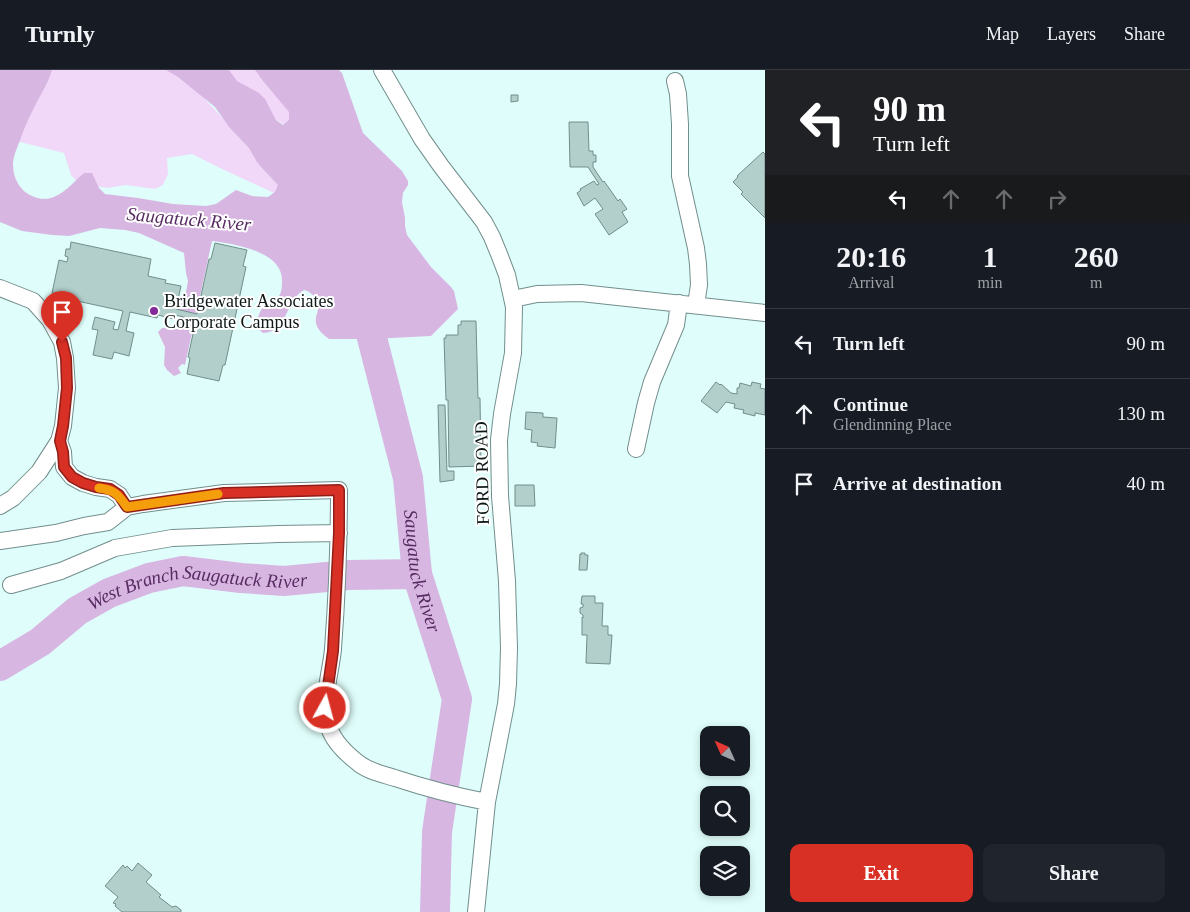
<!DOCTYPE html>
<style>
body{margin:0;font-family:Georgia,serif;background:#20242c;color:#f1f3f6;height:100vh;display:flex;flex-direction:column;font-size:19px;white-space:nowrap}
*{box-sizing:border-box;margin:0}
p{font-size:16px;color:#9ea1a6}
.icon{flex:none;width:28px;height:28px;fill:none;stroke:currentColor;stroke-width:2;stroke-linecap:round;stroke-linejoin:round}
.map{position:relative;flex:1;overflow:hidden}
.details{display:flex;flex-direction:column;background:#171b24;width:425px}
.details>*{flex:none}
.top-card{background:#202124;color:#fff;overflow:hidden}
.needle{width:32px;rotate:315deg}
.tools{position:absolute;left:700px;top:656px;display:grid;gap:10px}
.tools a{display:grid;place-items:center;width:50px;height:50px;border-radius:10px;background:#171b24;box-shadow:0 2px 8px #0003;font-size:25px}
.pin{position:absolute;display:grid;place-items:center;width:42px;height:42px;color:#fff;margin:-51px -21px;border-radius:50% 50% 50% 0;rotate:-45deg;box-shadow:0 0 5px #0007}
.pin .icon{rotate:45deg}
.me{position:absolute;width:55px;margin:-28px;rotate:7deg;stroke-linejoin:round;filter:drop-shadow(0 0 4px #0008)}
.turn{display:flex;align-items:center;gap:18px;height:105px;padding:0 25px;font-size:22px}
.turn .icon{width:65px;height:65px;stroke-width:2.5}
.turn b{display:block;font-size:35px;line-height:42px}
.lanes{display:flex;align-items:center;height:48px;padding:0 25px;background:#0003;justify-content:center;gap:25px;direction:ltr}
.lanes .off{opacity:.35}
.eta{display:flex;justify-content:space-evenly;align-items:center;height:85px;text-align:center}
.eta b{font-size:30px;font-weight:700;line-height:35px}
.button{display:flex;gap:10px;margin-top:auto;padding:10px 25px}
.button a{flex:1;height:58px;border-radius:10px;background:#d93025;color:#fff;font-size:20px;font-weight:700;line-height:58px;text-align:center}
.button a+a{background:#20242c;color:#f1f3f6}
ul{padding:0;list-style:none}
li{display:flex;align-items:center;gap:15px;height:70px;padding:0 25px;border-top:1px solid #363941}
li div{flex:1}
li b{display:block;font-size:19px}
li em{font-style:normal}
header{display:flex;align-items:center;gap:30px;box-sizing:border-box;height:70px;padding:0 25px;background:#171b24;border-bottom:1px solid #363941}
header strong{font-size:24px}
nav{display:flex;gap:28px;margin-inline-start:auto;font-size:18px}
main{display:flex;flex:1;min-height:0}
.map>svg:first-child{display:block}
</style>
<header>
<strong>Turnly</strong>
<nav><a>Map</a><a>Layers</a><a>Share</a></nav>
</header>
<main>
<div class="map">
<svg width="765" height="842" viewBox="0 0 765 842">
<rect width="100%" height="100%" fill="#dffefb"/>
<path fill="#f1d8f8" d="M0,0H178L278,108L287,129L220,98L192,84L167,88L168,104L163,115L155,119L126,115L107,118L78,113L71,105L64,83L0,67Z
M221,0H272L287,25L291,59L269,45Z"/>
<path fill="#d8b6e2" d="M0,0H52C48,14 40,25 34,38C28,49 23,61 19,73C16,80 13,88 13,95C13,108 20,121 32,126C55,136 68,117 84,103H92L99,118L105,124L138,128L173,134L206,136L216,134L236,120L252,126L268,127L275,122L278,115L262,98L257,92L249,78L229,57L215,37L178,7L166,0H229L237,11L259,23L265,29L276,50L283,55L289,50V42L263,11L255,0H339L342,3L363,63L402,101L408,111V115L403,123L402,132L405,148V156L407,165L431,197L451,217L454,221L458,239L431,266L372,269H329C324,265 317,260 316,253C314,243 324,237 314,226C310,223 309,221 304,220C284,231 289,262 263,263L257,258C256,251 260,237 267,234C271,232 274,232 277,229C282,223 282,217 282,210C282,181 234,174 212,171L185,295L182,294L178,298L181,303L174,306L167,300L164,295L165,277L158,262L162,258C178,257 179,258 183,241L176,239L178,233H184L188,211L186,203L184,183L139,163L125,160L100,158L69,166L52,165L22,161L0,152Z"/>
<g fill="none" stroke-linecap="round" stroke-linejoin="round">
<g stroke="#d8b6e2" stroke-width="30">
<path id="s1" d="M362,229L408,408L417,504L457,629L437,762L435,842"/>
<path id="s2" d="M0,596L40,572L77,541L109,523L149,508L183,501L241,508L284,511L348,505L417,504"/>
</g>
</g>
<path fill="#b2cfcc" stroke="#728e8b" d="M511,25H518V31L511,32Z
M569,52H588L589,81H593V85H596V92H593V97L603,112L604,111L618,131L620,129L627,139L622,142L628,152L609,165L595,144L603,139L595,128L584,136L577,123L581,120L580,119L594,111L597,115L599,114L588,97H570Z
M763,82L765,84V148L741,124L743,122L733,112L738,107L737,106Z
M71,172L151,189L148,206L166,210L165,213L181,216L176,239L197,244L209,189H211L215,173L247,180L243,196L246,197L225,295H223L219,311L187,304L190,288L188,287L196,250L175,245L174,249L158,245L157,248L130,242L126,261L134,263L129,286L114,282L112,289L93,285L98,260L92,259L95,247L115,252L113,259L118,260L123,241L68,229L69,226L52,223L59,190L67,192L68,187L65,186L66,179H70Z
M461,251H476L478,328H480L481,396L449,397L448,330H446L444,268H446V265H458V255H461Z
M716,312L720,315L721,314L731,323L737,324V318H739L740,313L751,316L752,312L761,314L760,318L765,319V345L755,343V346L743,343L744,340L734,338L735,334L726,332L717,343L701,331Z
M438,335H445L447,401H454V410L440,412Z
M526,342L543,343V347L557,348L555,378L537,376L538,373L531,372L532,360L525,359Z
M515,415H534L535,436H515Z
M581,483H585V485H588L587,500H579L580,484L581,485Z
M582,526H595V533H603L602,556H608V565H612L610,594L586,593L587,565H582V547L583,548V545L580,543V538L583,537V534H581Z
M138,793L152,805L146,812L161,825L159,827L172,837L176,836L181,840V842H122L115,836L116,834L113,833L118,827L105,816L123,795L125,798L127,796L132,801Z"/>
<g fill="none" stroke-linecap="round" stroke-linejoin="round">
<defs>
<path id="minor" d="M382,0L422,69L441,96L484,152L492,167L499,184L507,205L514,237L513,283L502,344L499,370L500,426L507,511L509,578L508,614L506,634L487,732L476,842
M675,11L678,24L680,54V106L696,178L698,194L699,215L696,235
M0,218L33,231L50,250L62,272L65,288L67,318L63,356L59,371L39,402L13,428L0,436
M513,229L537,224L581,223L765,243
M59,371L63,382L64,397L72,407L83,413L96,417L110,419L119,425L127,437
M636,379L646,333L652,312L676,255L679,233
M0,471L56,463L84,456L108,452L127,437L143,434L224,423L339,420C339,473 337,526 333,579C331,602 322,627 327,650C330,668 343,681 357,692C367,701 382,704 395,708C425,718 456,726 487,732
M11,515L61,501L115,478L172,468L278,464L339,463"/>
</defs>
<use href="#minor" stroke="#728e8c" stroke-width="18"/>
<use href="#minor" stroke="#fff" stroke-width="16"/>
</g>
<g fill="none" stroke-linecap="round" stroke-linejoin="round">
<defs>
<path id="route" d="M62,272L66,288L67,318L63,356L60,371L63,382L64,397L72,407L83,413L96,417L110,419L119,425L127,437L224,423L339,420V463L333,581L325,638"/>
</defs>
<use href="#route" stroke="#8d1f18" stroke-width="12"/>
<use href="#route" stroke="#d93025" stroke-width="9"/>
<path stroke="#f59e0b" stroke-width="9" d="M99,418C114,420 118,424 127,437L218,424"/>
</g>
<circle fill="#822a98" stroke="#fff" stroke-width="2" cx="154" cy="241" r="5"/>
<g text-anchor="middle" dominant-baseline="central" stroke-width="4" stroke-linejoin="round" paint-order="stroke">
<g font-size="18" fill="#0d1817" stroke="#fff" text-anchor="start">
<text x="164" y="231">Bridgewater Associates<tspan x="164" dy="21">Corporate Campus</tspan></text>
</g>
<g font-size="18" fill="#0d1817" stroke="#fff">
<text transform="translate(482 403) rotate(-91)">FORD ROAD</text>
</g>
<g font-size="19" font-style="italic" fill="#572c62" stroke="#fff">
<text transform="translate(189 149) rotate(5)">Saugatuck River</text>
<text stroke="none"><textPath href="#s1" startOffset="279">Saugatuck River</textPath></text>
<text stroke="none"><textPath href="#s2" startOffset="221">West Branch Saugatuck River</textPath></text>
</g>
</g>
</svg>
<div class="tools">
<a><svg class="needle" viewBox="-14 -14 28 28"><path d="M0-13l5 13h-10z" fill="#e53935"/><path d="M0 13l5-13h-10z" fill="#9ea1a6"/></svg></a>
<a><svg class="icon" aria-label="search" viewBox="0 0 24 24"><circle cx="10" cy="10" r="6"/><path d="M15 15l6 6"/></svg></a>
<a><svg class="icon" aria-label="layers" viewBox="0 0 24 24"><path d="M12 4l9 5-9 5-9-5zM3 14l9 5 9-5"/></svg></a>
</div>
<div class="pin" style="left:62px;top:272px;background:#d93025"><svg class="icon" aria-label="arrive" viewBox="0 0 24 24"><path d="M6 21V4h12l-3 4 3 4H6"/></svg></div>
<svg class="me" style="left:325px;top:638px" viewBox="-20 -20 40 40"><circle r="17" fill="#d93025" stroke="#fff" stroke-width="3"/><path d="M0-11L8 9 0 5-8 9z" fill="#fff"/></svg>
</div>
<section class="details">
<div class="top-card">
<div class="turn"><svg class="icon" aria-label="left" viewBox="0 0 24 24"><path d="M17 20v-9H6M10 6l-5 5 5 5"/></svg><div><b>90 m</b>Turn left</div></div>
<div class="lanes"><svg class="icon" aria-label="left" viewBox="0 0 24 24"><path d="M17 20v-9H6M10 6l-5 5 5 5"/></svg><svg class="icon off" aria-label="ahead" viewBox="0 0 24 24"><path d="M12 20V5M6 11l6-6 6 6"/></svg><svg class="icon off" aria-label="ahead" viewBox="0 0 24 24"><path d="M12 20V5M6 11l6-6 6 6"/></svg><svg class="icon off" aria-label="right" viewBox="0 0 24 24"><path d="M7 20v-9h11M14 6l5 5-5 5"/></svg></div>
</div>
<div class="eta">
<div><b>20:16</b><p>Arrival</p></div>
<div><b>1</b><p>min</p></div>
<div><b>260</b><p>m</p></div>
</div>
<ul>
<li><svg class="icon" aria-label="left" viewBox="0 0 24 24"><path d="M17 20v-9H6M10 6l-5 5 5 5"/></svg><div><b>Turn left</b></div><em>90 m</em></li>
<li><svg class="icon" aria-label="ahead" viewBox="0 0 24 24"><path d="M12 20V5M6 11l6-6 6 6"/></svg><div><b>Continue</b><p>Glendinning Place</p></div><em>130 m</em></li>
<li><svg class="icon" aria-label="arrive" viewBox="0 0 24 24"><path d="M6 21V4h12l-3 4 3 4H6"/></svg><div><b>Arrive at destination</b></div><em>40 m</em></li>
</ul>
<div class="button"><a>Exit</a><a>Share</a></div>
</section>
</main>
